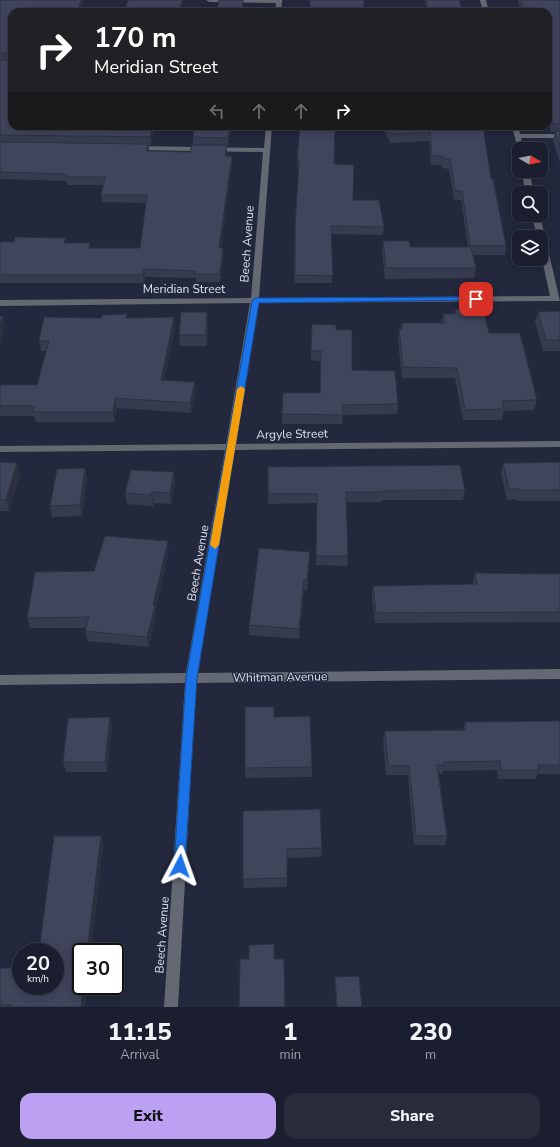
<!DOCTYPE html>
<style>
body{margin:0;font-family:"Nunito Sans",sans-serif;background:#272b3a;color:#f1f3f6;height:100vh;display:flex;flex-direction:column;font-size:15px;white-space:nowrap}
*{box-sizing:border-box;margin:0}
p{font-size:13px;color:#9fa2aa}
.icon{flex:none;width:22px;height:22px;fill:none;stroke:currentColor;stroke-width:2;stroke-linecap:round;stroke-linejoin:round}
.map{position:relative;height:1007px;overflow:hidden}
.side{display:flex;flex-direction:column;background:#1a1e2e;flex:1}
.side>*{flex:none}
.banner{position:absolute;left:8px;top:8px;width:544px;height:122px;border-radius:12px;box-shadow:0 2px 10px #0003,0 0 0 1px #383c4a;background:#202124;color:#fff;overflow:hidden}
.needle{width:26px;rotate:100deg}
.fabs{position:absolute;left:512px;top:142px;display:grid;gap:8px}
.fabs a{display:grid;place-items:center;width:36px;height:36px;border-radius:8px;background:#1a1e2e;box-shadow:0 2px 10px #0003,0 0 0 1px #383c4a;font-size:20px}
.speed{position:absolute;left:12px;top:943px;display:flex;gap:8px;font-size:20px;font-weight:700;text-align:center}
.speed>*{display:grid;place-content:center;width:52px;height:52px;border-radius:50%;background:#1a1e2e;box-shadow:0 2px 10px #0003,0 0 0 1px #383c4a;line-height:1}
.speed small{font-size:10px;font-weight:400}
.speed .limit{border:2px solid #111;border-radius:6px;background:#fff;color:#111}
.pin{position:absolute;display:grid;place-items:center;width:34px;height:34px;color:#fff;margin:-17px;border-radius:8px;box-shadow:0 2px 6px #0006}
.me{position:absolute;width:44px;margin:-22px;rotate:4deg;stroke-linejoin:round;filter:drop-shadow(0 0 3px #0008)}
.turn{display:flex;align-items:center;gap:14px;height:84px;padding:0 20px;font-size:18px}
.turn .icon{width:52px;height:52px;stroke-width:2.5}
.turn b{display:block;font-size:28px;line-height:34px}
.lanes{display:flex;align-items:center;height:38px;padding:0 20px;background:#0003;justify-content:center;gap:20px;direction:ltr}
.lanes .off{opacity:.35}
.eta{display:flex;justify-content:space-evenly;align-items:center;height:68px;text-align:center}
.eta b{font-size:24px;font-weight:800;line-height:28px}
.primary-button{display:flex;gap:8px;margin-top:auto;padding:8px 20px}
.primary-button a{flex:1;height:46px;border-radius:12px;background:#bca0f2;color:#111;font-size:16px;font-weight:800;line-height:46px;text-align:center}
.primary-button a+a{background:#272b3a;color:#f1f3f6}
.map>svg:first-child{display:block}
</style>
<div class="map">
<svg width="560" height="1007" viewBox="0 0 560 1007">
<rect width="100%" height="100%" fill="#23283d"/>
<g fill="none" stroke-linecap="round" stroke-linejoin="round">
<path fill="#646872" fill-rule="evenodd" d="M206,0H282V1L281,12H275L276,3L209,2Z
M480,0H486L489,12H483Z
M266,126H272L259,298L550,296L541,255V237H537L532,215H540L560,301L259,303L236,444L560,441V447L234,450L198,673L560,669V679L196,683L178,1007H164L185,683L0,685V675L186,673L225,450L0,452V446L226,444L250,303L0,306V300L251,298L263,152L136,150L133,148L136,146L264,148Z
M512,126H518L520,134H560V138H521L523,149L518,150Z
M521,171H529L534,193H526Z"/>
</g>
<path fill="#373b4f" d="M0,0L12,12L155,126L151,145H148L149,151L190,152L193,145V137L195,126H232L228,146H227L226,156L232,164L221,248H223V256L220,282H196V278L145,277L144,283H0V242L90,243L91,248H140L146,203L102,202L101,195L103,185H67V181L0,179Z
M425,0H459L463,12H426Z
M518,0H560V163L553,140L555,132H551L548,121V12H520Z
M383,126H483L491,179L506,246L505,255H473L476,268L474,278L385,279L382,251L383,241L410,247H468L461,200H454L449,169L442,168V165H431L429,141L390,143Z
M297,160L334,164L353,200L384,227L383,235L332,234V283H294L295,228L299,167H297Z
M455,309L489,333L537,400L534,410L504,411L502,420H463L455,378H402L398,340L399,329H401L402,323H441L443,314H454Z
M560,311V351H543L535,322L538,312Z
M127,318L175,328L164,380L196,392L191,413L117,408L114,422H36L34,416H0V385H37L46,351H41L39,341Z
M208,323L207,346H180L179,335Z
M312,324L336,330L352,370L398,404L397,414L343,415L342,424H282V414L320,393V361L311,360Z
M0,462L20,474L9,511H0Z
M560,462V501H516V499L507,500L501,474L503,463Z
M268,467L465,490L463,500H382V502H346L348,556L347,566L316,565L317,503L268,504Z
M85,468L87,479L82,516L52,517L50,506Z
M175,483L171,504L154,503L153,506L127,504L125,493Z
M169,552L155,611L156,616L149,647L88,641L85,631L86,628H30L27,618L94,571Z
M309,562L307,590H304L299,639L249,635V625Z
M475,573L560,574V622L375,623L372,596L373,586L473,584Z
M274,717L312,767V777L245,778V768Z
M560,721V774H537L536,779H498L497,770L443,771L442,774H439L447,836L445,845H414L408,775H386L383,740L385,731L463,730L465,722Z
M112,727L107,772H66L63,762Z
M320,809L322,848L321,857L287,858V887L244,888L243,879Z
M101,836L103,844L91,952H81L87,986L85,1007H0V968L55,986Z
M335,977L362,1007H337L334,981Z"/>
<path fill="#2d3040" d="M81,0H84L80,12H77Z
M182,0H184L181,12H179Z
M243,0L244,4L243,12H242Z
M152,126H155L151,145L150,137Z
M230,126H232L228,146V138Z
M148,144L149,152L147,151Z
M227,145V153L225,164V156Z
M232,156V164L220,256L219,248Z
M223,248V256L220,282V274Z
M144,269L145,277L144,283L143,275Z
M207,312L208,323L207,346L206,335Z
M3,316L5,325L0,346V327Z
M174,317L175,328L162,390L161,380Z
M195,382L196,392L191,413L190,403Z
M115,398L117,408L114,422L113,412Z
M17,463L20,474L9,511L6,500Z
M85,468L87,479L82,516L80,505Z
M174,472L175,483L171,504L170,493Z
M152,492L154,503L153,506L151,495Z
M168,541L169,552L155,611L156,616L149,647L147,637L153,605Z
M310,552L309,562L307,590V580Z
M304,580V590L299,639V629Z
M110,717L112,727L107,772L105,762Z
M101,836L103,844L91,952H87Z
M83,986H87L85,1007H81Z"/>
<path fill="#40455c" stroke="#2d3040" d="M0,0H81L77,12H12V55L11,53H0Z
M128,0H182L179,12H124Z
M219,0H243L242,12H216Z
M310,0H364V12H310Z
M426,0H459L463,12H428Z
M521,0H560V124H553L549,109H548V12H523Z
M12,55V126H152L150,137L0,135V60H11Z
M195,126H230L228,138L193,137Z
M300,126H335L334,164L354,165L353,200H379L384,227L331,226L333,276L295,275V228L299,160H297Z
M388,126H483L491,179H493L506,246H470L462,191H455L450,159H443V156H432L430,132L391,134Z
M555,131H560V148Z
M0,142L148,144L147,151L190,152L192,145H227L225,156H232L219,248H223L220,274H195L196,271L144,269L143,275H0V242H14L15,237L66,238L64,243H90L89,248H140L147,195H101L105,177H66L67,174L0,172Z
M383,241H409L410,247H471L476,268H386Z
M455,309H483L489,333H520L537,400L502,401L504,409L465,410L457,368L403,367L399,329H402V323H445L443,314H456Z
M560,311V340H546L538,312Z
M181,312H207L206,335H179Z
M127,314L126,318L174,317L161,380L195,382L190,403L115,398L113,412H33L35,406H0V385H37L49,341H39L44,317L101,318L102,315Z
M0,316H3L0,327Z
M312,324L336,325V330H352V370L395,371L398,404L342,405L343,415L282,414L283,393H320L321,351H311Z
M0,462L17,463L6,500H0Z
M560,462V490H519V489H509L503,463H516Z
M460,465L465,490L383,491V492H346L348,556H316L317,494H268V467Z
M85,468L80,505L50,506L57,469Z
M131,470L174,472L170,493L152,492L151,495L125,493Z
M105,536L168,541L153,605L155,606L147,637L85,631L89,617L27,618L35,572L94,571Z
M259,548L310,552L307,580H304L299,629L249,625Z
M475,573L560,574V612L376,613L373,586L477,584Z
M245,707H274V717L310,716L312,767L245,768Z
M110,717L105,762H63L68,718Z
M560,721V765H538L539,770H501L500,761L444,762V765H437L447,836H416L409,766H388L385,731L466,730L465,722Z
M320,809L322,848L287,849V878L243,879V811Z
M54,836H101L87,952H81V986H83L81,1007H12V1005H0V968H21V986H55V952H39Z
M274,944V959H284L285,1007H239L240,959H249V945Z
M359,976L362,1007H337L335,977Z"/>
<path fill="#1a73e8" stroke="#114b97" d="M476,297H479V300L259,303L197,678L185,866L184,870L180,872L175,870L174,866L186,678L252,301L255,298Z"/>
<path fill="#f59e0b" d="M241,386L245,389L219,545L215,549L210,545L237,389Z"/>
<g text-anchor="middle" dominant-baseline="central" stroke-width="3" stroke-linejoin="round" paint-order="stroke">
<g font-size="12" fill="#dce0ee" stroke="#23283d">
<text transform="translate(247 244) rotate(-86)">Beech Avenue</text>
<text x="184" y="289">Meridian Street</text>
<text transform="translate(292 434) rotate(-1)">Argyle Street</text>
<text transform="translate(198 563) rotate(-80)">Beech Avenue</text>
<text transform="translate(280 677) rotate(-1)">Whitman Avenue</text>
<text transform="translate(162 935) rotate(-86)">Beech Avenue</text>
</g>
</g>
</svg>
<div class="fabs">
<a><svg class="needle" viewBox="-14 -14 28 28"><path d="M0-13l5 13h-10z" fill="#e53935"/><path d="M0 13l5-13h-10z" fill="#9fa2aa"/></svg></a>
<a><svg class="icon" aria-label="search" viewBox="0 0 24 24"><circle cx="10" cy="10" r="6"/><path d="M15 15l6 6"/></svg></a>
<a><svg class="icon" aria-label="layers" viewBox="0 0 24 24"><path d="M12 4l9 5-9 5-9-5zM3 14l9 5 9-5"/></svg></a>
</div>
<div class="speed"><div>20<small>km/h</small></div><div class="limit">30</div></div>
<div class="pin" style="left:476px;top:299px;background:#d93025"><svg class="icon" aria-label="arrive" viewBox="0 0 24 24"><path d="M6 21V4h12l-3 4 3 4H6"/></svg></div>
<svg class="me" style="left:180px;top:866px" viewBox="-20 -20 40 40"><path d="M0-17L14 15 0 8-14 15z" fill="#1a73e8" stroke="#fff" stroke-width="4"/></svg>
<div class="banner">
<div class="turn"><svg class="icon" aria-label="right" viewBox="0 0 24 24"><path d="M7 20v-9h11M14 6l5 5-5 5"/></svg><div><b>170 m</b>Meridian Street</div></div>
<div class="lanes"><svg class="icon off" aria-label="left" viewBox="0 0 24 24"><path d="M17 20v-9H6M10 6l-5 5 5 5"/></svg><svg class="icon off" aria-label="ahead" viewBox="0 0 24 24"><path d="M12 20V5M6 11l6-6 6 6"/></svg><svg class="icon off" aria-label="ahead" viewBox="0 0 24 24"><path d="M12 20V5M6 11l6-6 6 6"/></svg><svg class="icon" aria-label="right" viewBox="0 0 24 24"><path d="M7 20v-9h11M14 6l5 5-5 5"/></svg></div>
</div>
</div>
<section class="side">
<div class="eta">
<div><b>11:15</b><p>Arrival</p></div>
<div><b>1</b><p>min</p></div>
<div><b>230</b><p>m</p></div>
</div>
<div class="primary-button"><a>Exit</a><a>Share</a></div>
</section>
